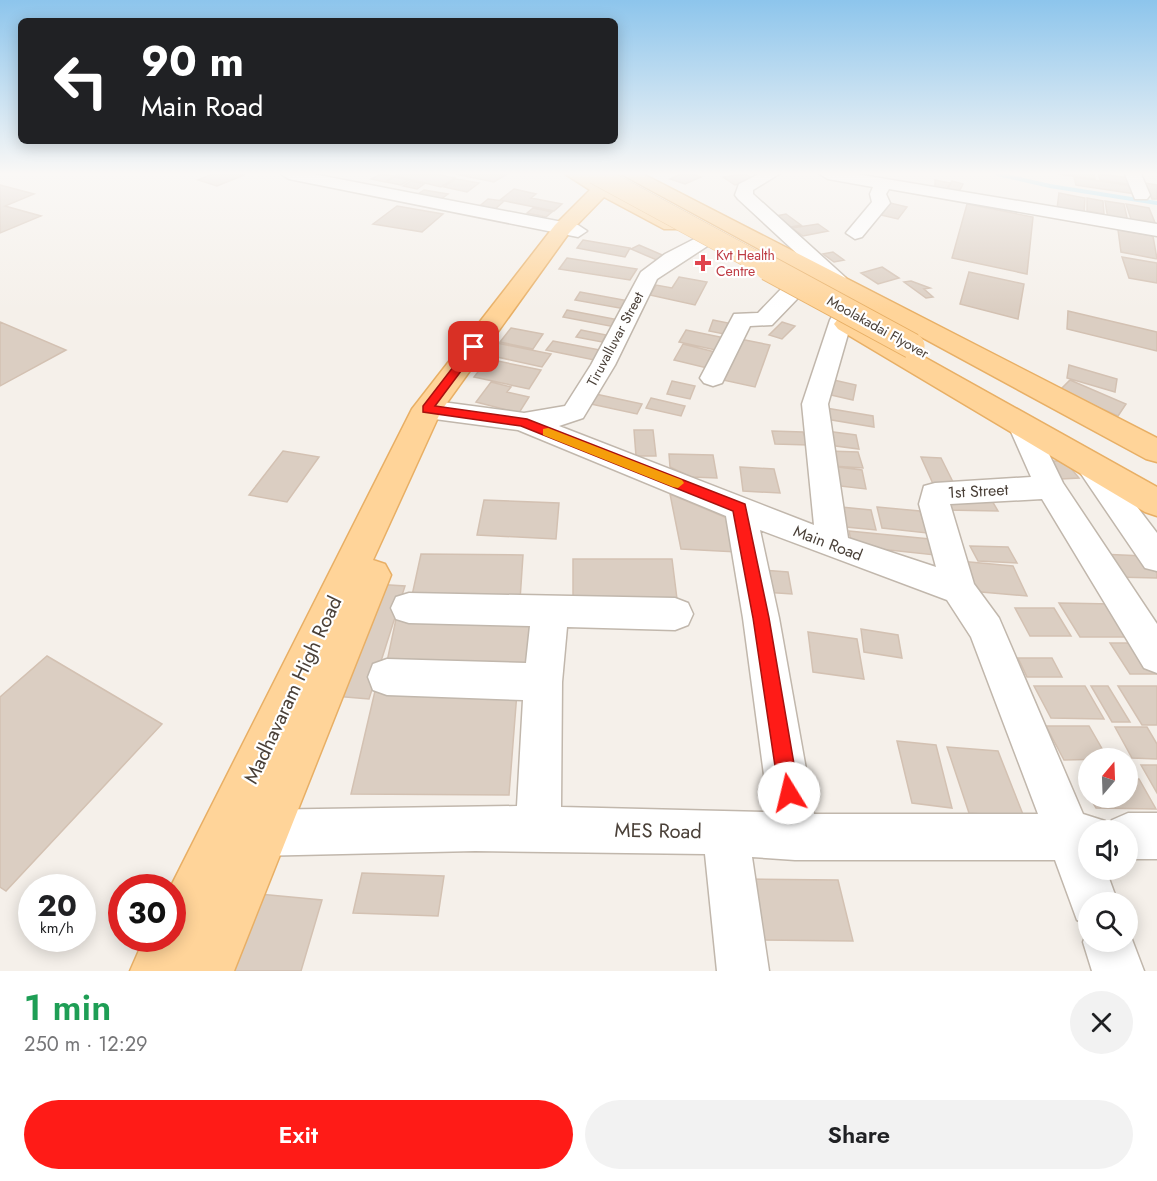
<!DOCTYPE html>
<meta charset="utf-8">
<style>
body{margin:0;font-family:Jost,sans-serif;background:#f2f2f2;color:#202124;height:100vh;display:flex;flex-direction:column;font-size:22px;white-space:nowrap}
*{box-sizing:border-box;margin:0}
p{font-size:20px;color:#757577}
.icon{flex:none;width:33px;height:33px;fill:none;stroke:currentColor;stroke-width:2;stroke-linecap:round;stroke-linejoin:round}
.map{position:relative;height:971px;overflow:hidden}
.panel{display:flex;flex-direction:column;background:#fff;flex:1}
.panel>*{flex:none}
.hud{position:absolute;left:18px;top:18px;width:600px;height:126px;border-radius:9px;box-shadow:0 3px 15px #0003;background:#202124;color:#fff;overflow:hidden}
.needle{width:39px;rotate:19deg}
.controls{position:absolute;left:1078px;top:748px;display:grid;gap:12px}
.controls a{display:grid;place-items:center;width:60px;height:60px;border-radius:50%;background:#fff;box-shadow:0 3px 15px #0003;font-size:30px}
.speed{position:absolute;left:18px;top:874px;display:flex;gap:12px;font-size:30px;font-weight:700;text-align:center}
.speed>*{display:grid;place-content:center;width:78px;height:78px;border-radius:50%;background:#fff;box-shadow:0 3px 15px #0003;line-height:1}
.speed small{font-size:15px;font-weight:400}
.speed .limit{border:9px solid #d22;background:#fff;color:#111}
.pin{position:absolute;display:grid;place-items:center;width:51px;height:51px;color:#fff;margin:-26px;border-radius:12px;box-shadow:0 3px 9px #0006}
.me{position:absolute;width:66px;margin:-33px;rotate:351deg;stroke-linejoin:round;filter:drop-shadow(0 0 4px #0008)}
.turn{display:flex;align-items:center;gap:21px;height:126px;padding:0 24px;font-size:27px}
.turn .icon{width:78px;height:78px;stroke-width:2.5}
.turn b{display:block;font-size:42px;line-height:51px}
.round{display:grid;place-items:center;flex:none;width:63px;height:63px;border-radius:32px;background:#f2f2f2}
.headline{display:flex;align-items:center;justify-content:space-between;height:102px;padding:0 24px}
h1{font-size:36px;font-weight:600;line-height:45px;color:#1e9e55}
.primary-button{display:flex;gap:12px;margin-top:auto;padding:12px 24px}
.primary-button a{flex:1;height:69px;border-radius:36px;background:#ff1b17;color:#fff;font-size:24px;font-weight:600;line-height:69px;text-align:center}
.primary-button a+a{background:#f2f2f2;color:#202124}
.map>svg:first-child{display:block}
</style>
<div class="map">
<svg width="1157" height="971" viewBox="0 0 1157 971">
<rect width="100%" height="100%" fill="#f5f0ea"/>
<g fill="none" stroke-linecap="round" stroke-linejoin="round">
<path stroke="#a5def3" stroke-width="4" d="M997,174L1050,186L1157,203"/>
</g>
<path fill="#dbcec2" stroke="#d3c1b2" stroke-width="1.5" d="M212,174H241L244,175L217,186L198,180Z
M381,174L394,176L385,182L371,179Z
M399,174H436L455,178L441,187L396,176Z
M455,174H507L494,182Z
M681,174H693L701,177L685,184L670,179Z
M746,174L756,181L735,185L723,177Z
M1057,174H1094L1095,179Z
M1098,174L1132,178L1134,185L1100,180Z
M394,177L409,180L401,185L386,182Z
M1074,177L1133,186L1136,194L1076,185Z
M456,179L479,183L467,192L444,187Z
M935,180L950,183L946,190L935,187Z
M411,181L424,184L417,189L403,186Z
M952,181L963,184L958,194L947,191Z
M1145,183L1157,185V199H1152Z
M0,185L34,194L5,206L41,216L0,233Z
M514,189L536,194L531,198L562,204L554,211L500,200Z
M424,190L448,194L436,203L412,198Z
M1059,193L1085,198L1084,214L1057,209Z
M1087,198L1103,201L1104,214L1087,211Z
M488,199L504,201L492,212L476,209Z
M1105,201L1124,204L1128,222L1108,219Z
M890,203L907,207L898,219L881,215Z
M967,204L1033,217L1027,274L952,258Z
M1126,204L1149,208L1156,225L1132,222Z
M397,206L443,214L422,232L373,224Z
M533,208L552,212L546,217L527,213Z
M786,214L801,225L786,228L771,217Z
M818,224L828,231L803,236L792,228Z
M1118,230L1153,236L1157,259L1121,252Z
M583,240L630,248L625,257L577,248Z
M639,245L667,257L659,261L631,249Z
M833,252L844,260L834,262L823,254Z
M1122,257L1157,263V283L1129,278Z
M567,258L637,269L630,280L559,269Z
M882,267L899,278L878,284L861,273Z
M969,272L1024,284L1018,319L960,304Z
M679,277L707,282L695,305L650,295L656,285L672,288Z
M911,281L930,288L924,289L933,297L926,298L904,282Z
M580,292L629,301L625,309L575,300Z
M567,310L619,320L615,327L563,317Z
M1068,311L1157,332V351L1067,329Z
M713,320L728,323L724,334L709,331Z
M0,322L66,350L0,386Z
M782,322L795,326L782,339L769,335Z
M511,328L543,334L533,349L500,342Z
M581,330L606,335L602,342L576,337Z
M686,330L725,338L720,351L679,342Z
M740,339L770,345L755,387L723,380Z
M553,341L605,351L599,361L546,350Z
M497,343L551,354L542,367L488,355Z
M683,344L719,353L711,369L674,360Z
M488,359L541,370L529,389L474,377Z
M1069,365L1117,379L1115,392L1067,378Z
M825,378L856,385L853,400L822,393Z
M1070,380L1126,404L1118,416L1060,390Z
M672,381L695,386L690,399L667,394Z
M491,382L511,387L507,392L529,397L519,413L476,402Z
M591,393L642,404L637,414L586,403Z
M651,398L685,406L681,416L646,408Z
M826,408L873,416L874,427L826,419Z
M634,430H653L656,456H636Z
M772,431L803,432L808,445L775,444Z
M826,431L856,435L859,449L828,445Z
M283,451L319,457L287,502L249,495Z
M828,451L858,452L863,468L832,466Z
M669,454L713,455L717,478L691,477L670,467Z
M921,457L941,458L955,486H934Z
M1047,461H1065L1079,478L1061,479Z
M830,466L862,470L866,489L832,485Z
M740,467L774,469L780,493L743,491Z
M670,494L727,518L737,552L681,549Z
M939,498L991,499L998,511L945,510Z
M484,500L559,503L556,539L477,535Z
M841,507L871,510L876,530L846,527Z
M877,507L920,511L927,533L882,528Z
M849,531L930,539L935,555L852,546Z
M970,546L1008,547L1017,563L978,561Z
M421,554L523,555L520,600H411Z
M1100,554L1144,556L1157,573V578L1115,577Z
M573,559H672L677,599H573Z
M959,561L1013,566L1027,596L970,591Z
M761,570L788,572L792,594L763,592Z
M374,584L405,586L369,699L334,696Z
M1059,603L1113,604L1135,637H1080Z
M1015,608H1054L1071,636H1030Z
M396,619L530,620L526,672L385,671Z
M861,629L898,635L902,658L864,652Z
M808,632L857,639L864,679L813,672Z
M1110,643H1136L1157,674H1130Z
M47,656L162,724L6,891L0,887V697Z
M1018,658H1052L1062,677H1027Z
M1034,686H1085L1104,719L1051,718Z
M1091,686H1108L1130,722H1112Z
M1118,686H1157V725H1142Z
M375,691L517,692L509,795L351,794Z
M1046,726H1089L1108,759L1064,760Z
M1115,727H1147L1157,744V759L1132,758Z
M897,741L936,745L952,808L912,803Z
M947,747L998,751L1024,817L969,813Z
M1141,765H1157V793Z
M1128,779H1139L1156,809L1096,808L1090,798H1128Z
M362,873L444,876L438,916L353,913Z
M746,879L838,880L853,941L755,940Z
M259,894L322,900L301,971H231Z"/>
<g fill="none" stroke-linecap="round" stroke-linejoin="round">
<defs>
<path id="minor" d="M281,174H313L578,225L587,231L578,237L289,179Z
M759,174H779L753,190V194L845,277L848,281L845,285H831L738,199L735,195L739,184Z
M820,174H856L1157,224V236L889,189L886,194L890,203L862,237L855,239L846,233L872,202L870,194L873,187L828,179Z
M1125,174H1141L1150,195L1147,199H1135Z
M702,235L709,237L712,241L709,245L657,279L615,365L583,418L559,426L814,525L802,404L830,320L833,315H849L852,320L828,404L848,538L936,567L919,504L924,486L935,483L1031,477L1008,425L1012,419L1022,416L1032,419L1063,483L1157,624V673L1144,668L1042,499L950,504L974,584L999,618L1083,814L1105,821L1108,828L1112,820L1128,813H1157V859H1128V831H1089V870H1106L1118,903H1089V925L1077,920L1055,860H795L752,857L769,971H717L705,854L475,851L249,856L233,849L226,833L233,817L249,810L517,806L523,700L387,695L373,690L368,677L373,664L387,659L526,663L530,626L409,623L396,619L391,608L396,597L409,593L675,598L688,603L693,614L688,625L675,630L567,627L562,682L561,807L769,812L743,618L726,516L518,430L427,418L418,415L414,409L418,403L427,400L524,413L565,406L591,365L641,272L665,254ZM760,530L947,600L971,637L1038,814H814L779,618Z
M791,286L799,287L802,292L799,297L772,325L750,326L722,383L713,386L704,383L700,378L734,314L758,313L783,287Z
M1090,455L1100,458L1157,533V571L1145,568L1075,465L1080,458Z
M1089,927V942H1128V929L1144,971H1092L1083,942Z"/>
<path id="major" d="M565,174H587L678,221L681,225L678,229H664L604,197L569,233L441,411L373,560L385,564L391,575L234,971H130L144,939H172V888H170L412,409L555,225L590,190Z
M621,174H643L1157,438V462L1146,459Z
M847,316L856,319L1157,487V516L1145,512L838,329L834,324L838,319Z"/>
</defs>
<use href="#minor" stroke="#c1b7ac" stroke-width="3"/>
<use href="#major" stroke="#e8af65" stroke-width="3"/>
<use href="#minor" fill="#fff" fill-rule="evenodd"/>
<use href="#major" fill="#ffd499" fill-rule="evenodd"/>
<defs>
<path id="major-bridge-far1" d="M595,174L770,269"/>
<path id="major-bridge" d="M768,268L912,346"/>
</defs>
<use href="#major-bridge-far1" stroke="#e8af65" stroke-width="21" stroke-linecap="butt"/>
<use href="#major-bridge" stroke="#e8af65" stroke-width="27" stroke-linecap="butt"/>
<use href="#major-bridge-far1" stroke="#ffd499" stroke-width="20"/>
<use href="#major-bridge" stroke="#ffd499" stroke-width="25"/>
</g>
<linearGradient id="sky" x2="0" y2="1"><stop stop-color="#8dc5ec"/><stop offset="0.56" stop-color="#faf8f6"/><stop offset="1" stop-color="#faf8f6" stop-opacity="0"/></linearGradient>
<rect width="1157" height="310" fill="url(#sky)"/>
<path fill="#ff1b17" stroke="#a6120f" stroke-width="1.5" d="M470,345L479,347L435,406L527,419L745,504L769,618L799,793L796,800L789,803L782,800L779,793L753,618L733,511L521,426L423,412V406Z"/>
<path fill="#f59e0b" d="M548,428L682,480L684,483L678,488L673,487L543,435V429Z"/>
<path fill="#e0444e" stroke="#fff" stroke-width="2" d="M700 254h6v6h6v6h-6v6h-6v-6h-6v-6h6z"/>
<g text-anchor="middle" dominant-baseline="central" stroke-width="4.5" stroke-linejoin="round" paint-order="stroke">
<g font-size="14" fill="#be3a42" stroke="#fff" text-anchor="start">
<text x="716" y="255">Kvt Health<tspan x="716" dy="16">Centre</tspan></text>
</g>
<g font-size="14" fill="#4a4038" stroke="#fff">
<text transform="translate(878 327) rotate(29)">Moolakadai Flyover</text>
<text transform="translate(615 339) rotate(-62)">Tiruvalluvar Street</text>
</g>
<g font-size="16" fill="#4a4038" stroke="#fff">
<text transform="translate(978 491) rotate(-3)">1st Street</text>
<text transform="translate(828 543) rotate(21)">Main Road</text>
</g>
<g font-size="20" fill="#4a4038" stroke="#fff">
<text transform="translate(293 690) rotate(-65)">Madhavaram High Road</text>
<text transform="translate(658 831) rotate(1)">MES Road</text>
</g>
</g>
</svg>
<div class="controls">
<a><svg class="needle" viewBox="-14 -14 28 28"><path d="M0-13l5 13h-10z" fill="#e53935"/><path d="M0 13l5-13h-10z" fill="#757577"/></svg></a>
<a><svg class="icon" aria-label="sound" viewBox="0 0 24 24"><path d="M4 9h4l5-4v14l-5-4H4zM17 9q2 3 0 6"/></svg></a>
<a><svg class="icon" aria-label="search" viewBox="0 0 24 24"><circle cx="10" cy="10" r="6"/><path d="M15 15l6 6"/></svg></a>
</div>
<div class="speed"><div>20<small>km/h</small></div><div class="limit">30</div></div>
<div class="pin" style="left:474px;top:347px;background:#d93025"><svg class="icon" aria-label="arrive" viewBox="0 0 24 24"><path d="M6 21V4h12l-3 4 3 4H6"/></svg></div>
<svg class="me" style="left:789px;top:793px" viewBox="-20 -20 40 40"><circle r="19" fill="#fff"/><path d="M0-13L10 11 0 6-10 11z" fill="#ff1b17"/></svg>
<div class="hud">
<div class="turn"><svg class="icon" aria-label="left" viewBox="0 0 24 24"><path d="M17 20v-9H6M10 6l-5 5 5 5"/></svg><div><b>90 m</b>Main Road</div></div>
</div>
</div>
<section class="panel">
<div class="headline"><div><h1>1 min</h1><p>250 m · 12:29</p></div><a class="round"><svg class="icon" aria-label="close" viewBox="0 0 24 24"><path d="M6 6l12 12M18 6L6 18"/></svg></a></div>
<div class="primary-button"><a>Exit</a><a>Share</a></div>
</section>
